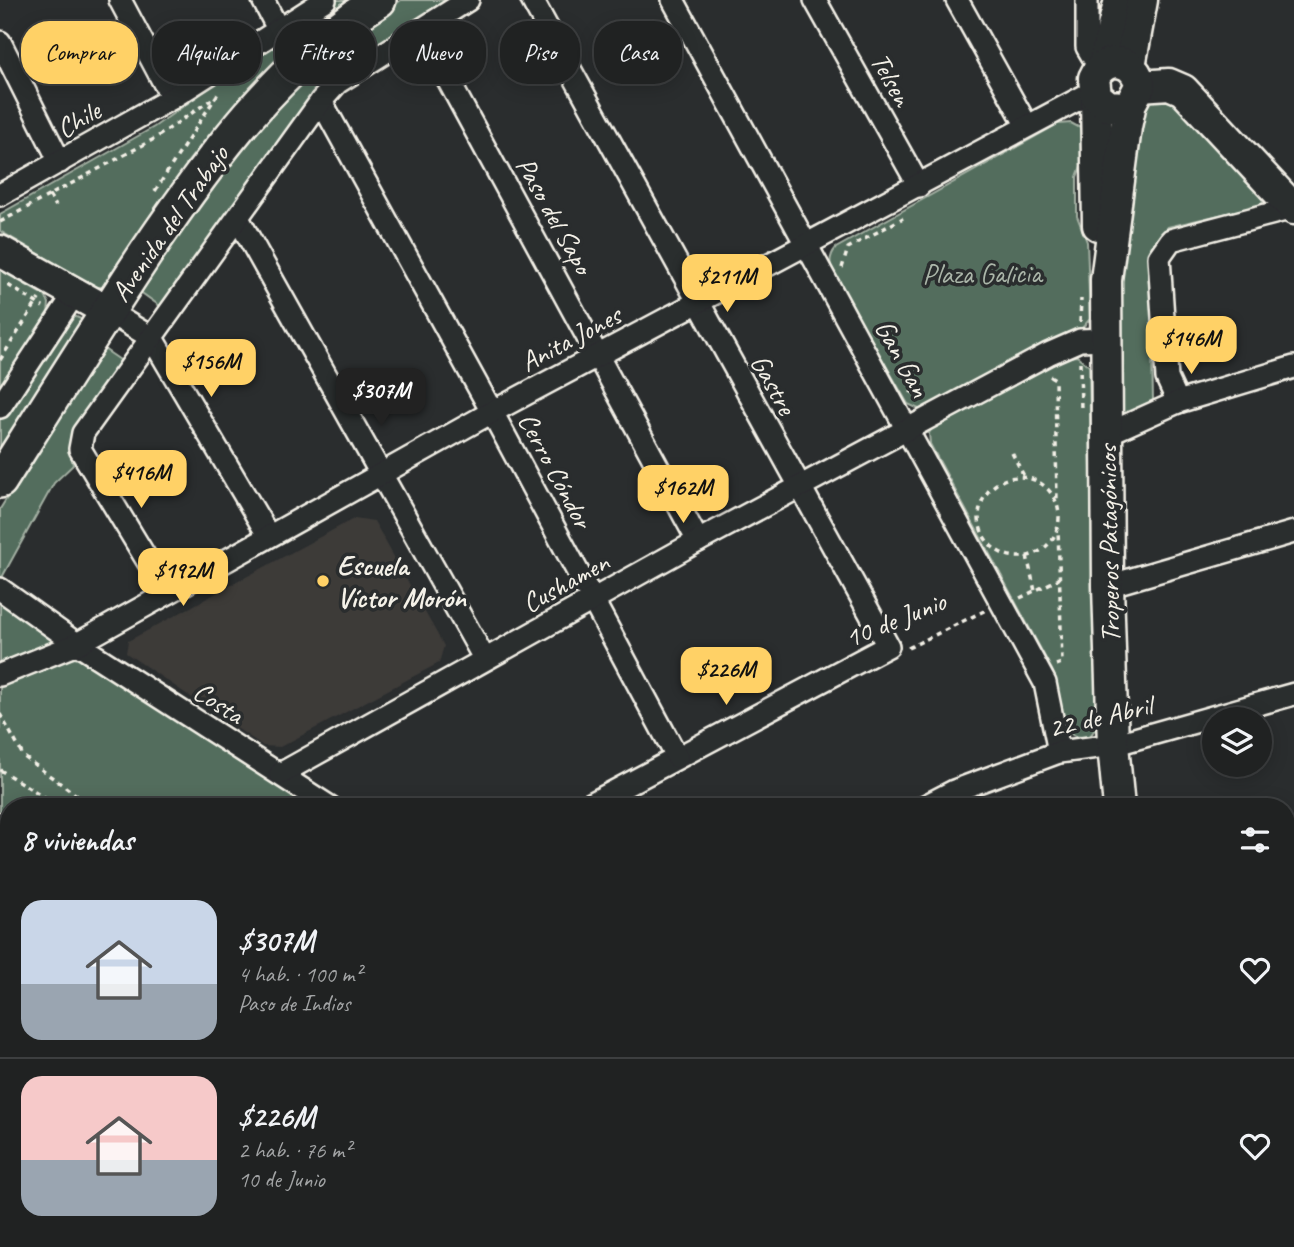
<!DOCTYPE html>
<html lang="es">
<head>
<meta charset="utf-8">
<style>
	:root { --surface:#202222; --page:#2d2f2f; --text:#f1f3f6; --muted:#a2a4a5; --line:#3d3f40; --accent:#ffd166 }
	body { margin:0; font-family:Caveat,sans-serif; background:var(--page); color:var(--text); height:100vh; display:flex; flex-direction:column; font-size:26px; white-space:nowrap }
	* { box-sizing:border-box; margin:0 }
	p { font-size:23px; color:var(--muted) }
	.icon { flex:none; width:38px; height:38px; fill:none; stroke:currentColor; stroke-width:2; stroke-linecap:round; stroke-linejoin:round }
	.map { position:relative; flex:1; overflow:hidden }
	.panel { position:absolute; left:0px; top:798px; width:1295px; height:450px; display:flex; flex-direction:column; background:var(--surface); border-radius:28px 28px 0 0; box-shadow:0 4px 18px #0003,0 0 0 2px var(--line) }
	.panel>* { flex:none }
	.hud { position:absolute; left:21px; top:21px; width:700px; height:63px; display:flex; gap:14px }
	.controls { position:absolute; left:1202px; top:707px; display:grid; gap:14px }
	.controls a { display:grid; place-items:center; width:70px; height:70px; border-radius:50%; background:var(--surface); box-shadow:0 4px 18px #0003,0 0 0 2px var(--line); font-size:35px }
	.price { position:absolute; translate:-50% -60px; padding:0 16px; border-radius:14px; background:var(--accent); color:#111; font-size:23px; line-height:46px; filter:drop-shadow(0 2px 4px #0008) }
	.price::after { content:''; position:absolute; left:50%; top:42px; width:21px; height:16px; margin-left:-10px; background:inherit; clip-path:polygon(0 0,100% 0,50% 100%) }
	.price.active { background:#222; color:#fff }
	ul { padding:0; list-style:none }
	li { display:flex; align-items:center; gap:21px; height:175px; padding:0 21px }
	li+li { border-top:2px solid var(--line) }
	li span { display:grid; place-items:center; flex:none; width:196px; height:140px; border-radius:21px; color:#555 }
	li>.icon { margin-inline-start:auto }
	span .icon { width:84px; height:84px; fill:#fffc; stroke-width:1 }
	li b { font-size:30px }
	h2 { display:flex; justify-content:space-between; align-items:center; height:84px; padding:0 21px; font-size:30px }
	.chip { padding:0 24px; border-radius:28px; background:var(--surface); box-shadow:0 4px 18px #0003,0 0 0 2px var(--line); font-size:24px; line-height:63px }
	.chip.active { background:var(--accent); color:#111 }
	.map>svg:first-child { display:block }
	.built { fill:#3c3a38 }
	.green { fill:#526d5d; stroke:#a3afa2; stroke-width:2 }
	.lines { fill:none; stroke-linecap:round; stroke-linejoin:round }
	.street-casing { stroke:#f4f1e8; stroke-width:26 }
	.secondary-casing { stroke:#f4f1e8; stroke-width:35 }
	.primary-casing { stroke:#f4f1e8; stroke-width:38 }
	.path { stroke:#f4f1e8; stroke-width:3.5; stroke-dasharray:5 5; stroke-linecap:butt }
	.street { stroke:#2a2d2e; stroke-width:21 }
	.secondary { stroke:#2a2d2e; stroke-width:30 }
	.primary { stroke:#2a2d2e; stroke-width:33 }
	.poi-dot { fill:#ffd166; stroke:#2a2d2e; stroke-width:2.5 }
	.labels { text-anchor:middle; stroke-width:7; stroke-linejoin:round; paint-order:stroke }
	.street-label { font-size:28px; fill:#f4f1e8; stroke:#2a2d2e }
	.park-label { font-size:28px; fill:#abb6a9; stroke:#2a2d2e }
	.poi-label { font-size:28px; font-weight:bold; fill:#f4f1e8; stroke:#2a2d2e; text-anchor:start }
</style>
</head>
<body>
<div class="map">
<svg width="1294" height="1247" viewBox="0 0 1294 1247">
	<rect width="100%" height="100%" fill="#2a2d2e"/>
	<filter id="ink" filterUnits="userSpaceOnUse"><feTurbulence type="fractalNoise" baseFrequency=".0143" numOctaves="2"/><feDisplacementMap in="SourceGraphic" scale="14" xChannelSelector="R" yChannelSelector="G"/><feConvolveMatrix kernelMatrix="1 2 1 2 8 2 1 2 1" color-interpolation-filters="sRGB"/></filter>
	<g filter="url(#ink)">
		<!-- built -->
		<polygon class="built" points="355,518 374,521 444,646 439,663 280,747 263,746 126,653 128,641"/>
		<!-- green -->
		<g class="green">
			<path d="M334,0h17c-63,46 -117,102 -165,164l3,3 -26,30 -29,42 -5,18 -25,30h-8l-96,-56v-17l154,-87z"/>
			<polygon points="401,0 450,0 328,77 160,306 139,291 217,172 280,97"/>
			<polygon points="1150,96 1170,100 1264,194 1262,205 1168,227 1150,247 1153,401 1145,411 1120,417 1119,229 1133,193 1135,166 1132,138"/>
			<path d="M1071,123l11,6 5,9 -1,14 -9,25v39l10,26 3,77 -14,16 -153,76 -15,-7 -75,-131c-4,-9 -4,-17 3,-25l222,-124z"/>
			<polygon points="0,270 45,296 49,303 48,315 0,391"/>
			<polygon points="72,315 83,320 0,456 0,419 65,319"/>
			<polygon points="101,347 123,362 73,438 70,450 73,465 54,483 0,581 0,509"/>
			<path d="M1077,356l12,10 7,362 -6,8c-39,9 -25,-42 -38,-66 -40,-75 -81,-151 -122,-226l-1,-11 6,-8 133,-68z"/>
			<polygon points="0,602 59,641 0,665"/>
			<polygon points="72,658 81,659 317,807 9,807 9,821 0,815 0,685"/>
		</g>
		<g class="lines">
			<defs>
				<g id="street">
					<polyline points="120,0 172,98"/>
					<polyline points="263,0 278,29"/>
					<polyline points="532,0 888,646 585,807"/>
					<polyline points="673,0 1045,683 1059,752"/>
					<polyline points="815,0 919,186"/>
					<polyline points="957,0 1027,126"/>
					<polyline points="1087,0 1087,47 1100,69"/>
					<polyline points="421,30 698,541"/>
					<polyline points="0,42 60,162"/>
					<polyline points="321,101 492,412 677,757"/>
					<polyline points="0,195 172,98 325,0"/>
					<polyline points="239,220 484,658"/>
					<polyline points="107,311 152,338 268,535"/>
					<polyline points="1178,402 1167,378 1159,257 1171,240 1293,208"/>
					<polyline points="0,407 75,293"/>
					<polyline points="1107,434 1178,402 1294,367"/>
					<polyline points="1108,586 1294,532"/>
					<polyline points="0,589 77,644 330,807"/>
					<polyline points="167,593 80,449 83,433 321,101 337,83 468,0"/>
					<polyline points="0,675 77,644 492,412 1094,91"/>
					<polyline points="280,774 698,541 1048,354 1080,340 1106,339"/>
					<polyline points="923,807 954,791 1059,752 1113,745 1294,694"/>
					<polyline points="0,824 9,830"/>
					<polyline points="1286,854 1294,852"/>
					<polyline points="0,946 9,933"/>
					<polyline points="1286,1007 1294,1004"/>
					<polyline points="0,1213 9,1201"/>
					<polyline points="38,1239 49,1247"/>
					<polyline points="478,1239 482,1247"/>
					<polyline points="827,1239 837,1247"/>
					<polyline points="165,1247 170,1239"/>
					<polyline points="348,1247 371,1239"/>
					<polyline points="783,1247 784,1239"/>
					<polyline points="872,1247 883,1239"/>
				</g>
				<g id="secondary">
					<polyline points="1103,66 1120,0"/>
					<polyline points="1130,66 1142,0"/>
					<polyline points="1140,86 1169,84 1183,90 1294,209"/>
					<polyline points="1096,96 1098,225"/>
					<polyline points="0,251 107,311"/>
					<path d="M1119,807l-6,-62 -5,-159 -2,-306 20,-153 5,-24 9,-17c-3,-27 -35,-33 -46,-8l2,18 12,10 16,1 7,-4"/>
					<polyline points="1129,1239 1130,1247"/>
				</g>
				<path id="primary" d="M0,481c48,-76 96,-153 146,-228 65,-96 134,-190 233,-253"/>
			</defs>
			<!-- street casing -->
			<use href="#street" class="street-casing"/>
			<!-- secondary casing -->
			<use href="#secondary" class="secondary-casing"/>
			<!-- primary casing -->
			<use href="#primary" class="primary-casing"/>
			<!-- path -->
			<g class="path">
				<polyline points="155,191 219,92"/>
				<polyline points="49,195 56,206"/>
				<polyline points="0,222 154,139 215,97"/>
				<polyline points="842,268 848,248 903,218"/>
				<polyline points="8,285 43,307"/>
				<polyline points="1080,322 1081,299"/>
				<polyline points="0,360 39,299"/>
				<polyline points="1080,362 1081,410"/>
				<polyline points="1050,376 1055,379 1057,503"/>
				<polyline points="910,391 924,398"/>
				<polyline points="1012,453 1024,476"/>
				<circle cx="1019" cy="517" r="40"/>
				<polyline points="1027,556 1035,591"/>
				<polyline points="1020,598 1059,579"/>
				<polyline points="908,648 986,610"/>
				<polyline points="1056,665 1062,663 1058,528"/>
				<polyline points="0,714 24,757 93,807"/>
				<polyline points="0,770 61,807"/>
			</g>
			<!-- street -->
			<use href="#street" class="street"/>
			<!-- secondary -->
			<use href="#secondary" class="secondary"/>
			<!-- primary -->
			<use href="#primary" class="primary"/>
		</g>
	</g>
	<!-- markers -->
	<circle class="poi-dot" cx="323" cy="581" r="7"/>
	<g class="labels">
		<!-- street labels -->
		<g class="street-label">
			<text transform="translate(892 79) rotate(61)" y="10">Telsen</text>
			<text transform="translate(78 119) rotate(-30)" y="10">Chile</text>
			<text transform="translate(555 215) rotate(61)" y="10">Paso del Sapo</text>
			<text transform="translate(169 223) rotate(-55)" y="10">Avenida del Trabajo</text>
			<text transform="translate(570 338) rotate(-28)" y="10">Anita Jones</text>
			<text transform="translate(903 358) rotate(61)" y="10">Gan Gan</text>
			<text transform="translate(774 384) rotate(61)" y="10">Gastre</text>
			<text transform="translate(556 470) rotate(62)" y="10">Cerro Cóndor</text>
			<text transform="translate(1108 544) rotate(-91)" y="10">Troperos Patagónicos</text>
			<text transform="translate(565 582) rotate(-29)" y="10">Cushamen</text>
			<text transform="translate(895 619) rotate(-22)" y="10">10 de Junio</text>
			<text transform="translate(219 702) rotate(33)" y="10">Costa</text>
			<text transform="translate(1100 716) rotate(-13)" y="10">22 de Abril</text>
		</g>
		<!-- park labels -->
		<g class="park-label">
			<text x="982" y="283">Plaza Galicia</text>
		</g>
		<!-- poi labels -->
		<g class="poi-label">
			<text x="337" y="575">Escuela<tspan x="337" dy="32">Víctor Morón</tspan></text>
		</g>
	</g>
</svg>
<div class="controls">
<a><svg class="icon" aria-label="layers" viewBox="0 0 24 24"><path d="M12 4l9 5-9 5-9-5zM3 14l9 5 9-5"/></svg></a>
</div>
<b class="price" style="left:727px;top:314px">$211M</b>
<b class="price" style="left:1191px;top:376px">$146M</b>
<b class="price" style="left:211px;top:399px">$156M</b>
<b class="price active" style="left:381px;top:428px">$307M</b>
<b class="price" style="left:141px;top:510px">$416M</b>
<b class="price" style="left:683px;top:525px">$162M</b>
<b class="price" style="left:183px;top:608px">$192M</b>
<b class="price" style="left:726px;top:707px">$226M</b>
<div class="hud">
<a class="chip active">Comprar</a>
<a class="chip">Alquilar</a>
<a class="chip">Filtros</a>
<a class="chip">Nuevo</a>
<a class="chip">Piso</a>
<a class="chip">Casa</a>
</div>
<section class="panel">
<h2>8 viviendas<svg class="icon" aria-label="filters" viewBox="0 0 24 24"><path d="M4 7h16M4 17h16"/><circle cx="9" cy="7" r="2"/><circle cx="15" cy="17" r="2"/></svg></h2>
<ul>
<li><span style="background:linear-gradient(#c9d6e8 60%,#9aa5b1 0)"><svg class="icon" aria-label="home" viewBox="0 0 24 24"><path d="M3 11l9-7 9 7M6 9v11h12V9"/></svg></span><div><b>$307M</b><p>4 hab. · 100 m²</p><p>Paso de Indios</p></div><svg class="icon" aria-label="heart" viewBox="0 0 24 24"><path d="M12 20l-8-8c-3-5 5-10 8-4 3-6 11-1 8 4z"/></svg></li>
<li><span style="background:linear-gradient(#f6c9c9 60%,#9aa5b1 0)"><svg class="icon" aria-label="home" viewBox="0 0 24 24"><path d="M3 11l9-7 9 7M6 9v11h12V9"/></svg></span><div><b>$226M</b><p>2 hab. · 76 m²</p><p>10 de Junio</p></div><svg class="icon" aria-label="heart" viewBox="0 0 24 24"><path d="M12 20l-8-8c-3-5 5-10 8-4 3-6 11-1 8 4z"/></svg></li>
</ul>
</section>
</div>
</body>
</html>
